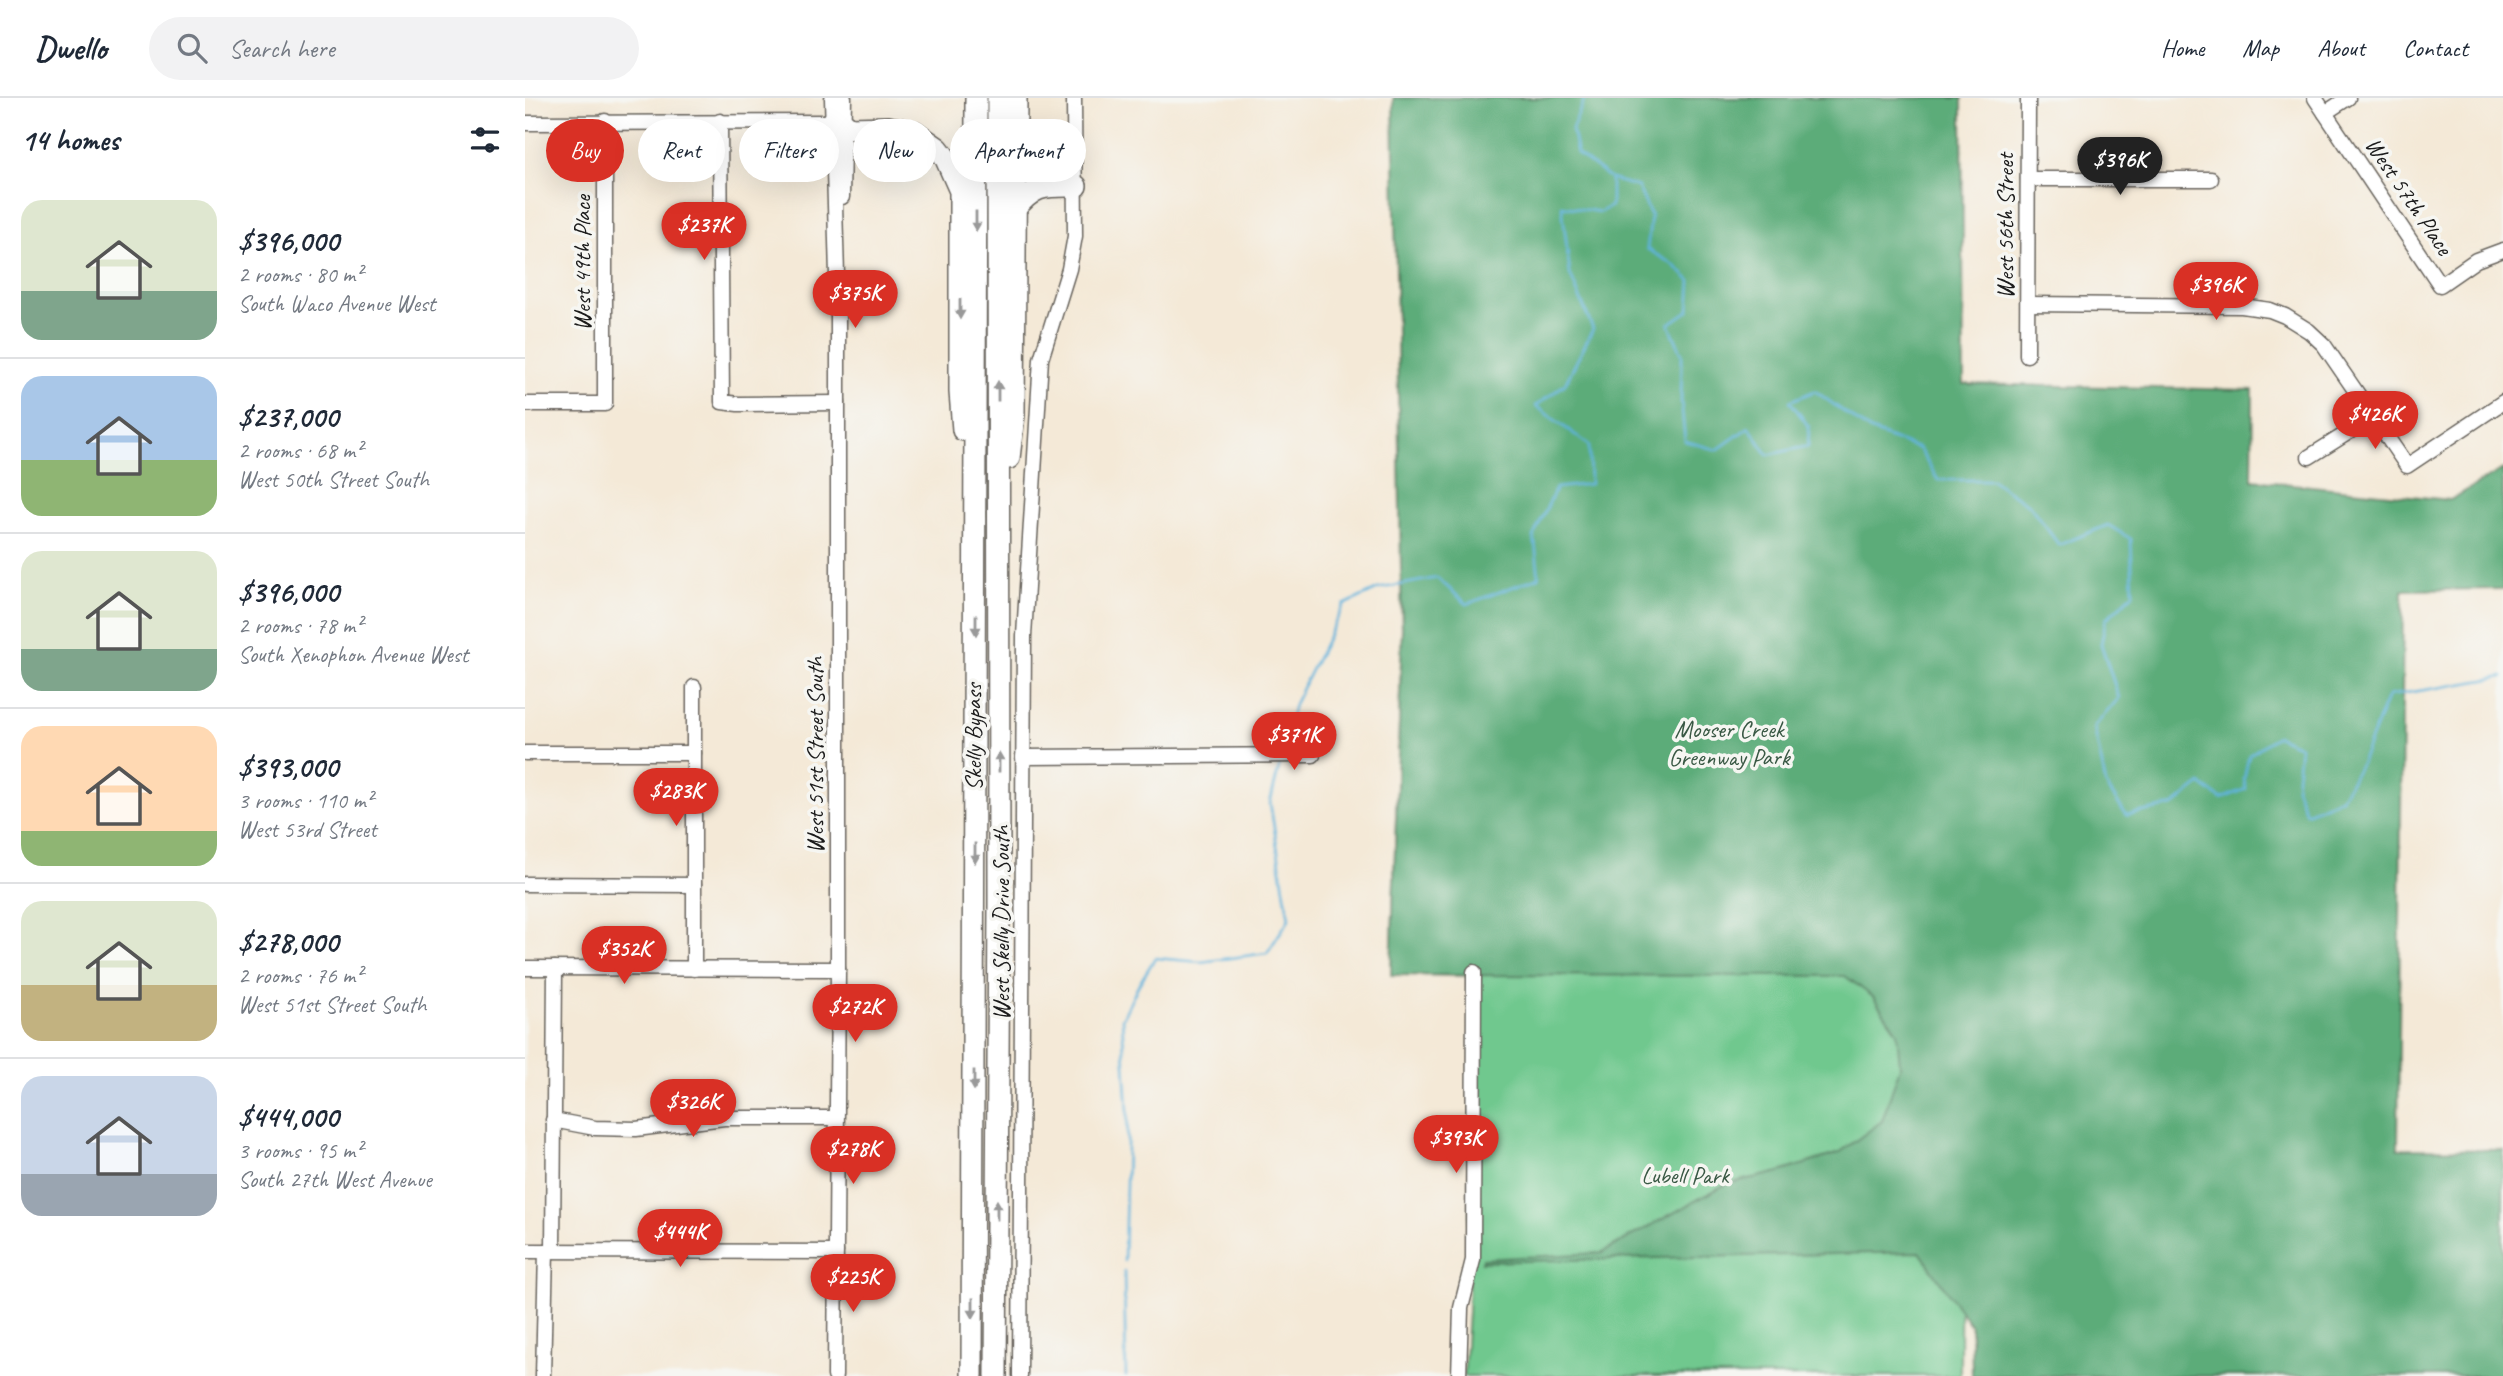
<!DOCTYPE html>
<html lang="en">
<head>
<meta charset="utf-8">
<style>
	:root { --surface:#fff; --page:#f2f2f3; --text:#1f2937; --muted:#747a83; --line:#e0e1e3; --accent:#d93025 }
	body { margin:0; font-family:Caveat,sans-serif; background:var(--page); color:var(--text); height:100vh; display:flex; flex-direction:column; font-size:26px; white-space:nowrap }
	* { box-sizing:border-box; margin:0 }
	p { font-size:23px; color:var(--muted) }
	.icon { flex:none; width:38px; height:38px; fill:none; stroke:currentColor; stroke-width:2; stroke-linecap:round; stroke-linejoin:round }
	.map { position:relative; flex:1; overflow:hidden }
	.details { display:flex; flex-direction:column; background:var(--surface); width:525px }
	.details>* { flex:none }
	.guide { position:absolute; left:21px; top:21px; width:665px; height:63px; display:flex; gap:14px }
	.price { position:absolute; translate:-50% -60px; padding:0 16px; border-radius:24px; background:var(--accent); color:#fff; font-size:23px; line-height:46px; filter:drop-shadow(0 2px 4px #0008) }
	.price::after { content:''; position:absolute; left:50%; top:42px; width:21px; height:16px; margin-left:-10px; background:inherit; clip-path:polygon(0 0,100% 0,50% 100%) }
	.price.current { background:#222; color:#fff }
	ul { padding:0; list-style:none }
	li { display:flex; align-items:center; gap:21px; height:175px; padding:0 21px }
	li+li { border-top:2px solid var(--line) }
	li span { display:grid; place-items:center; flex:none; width:196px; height:140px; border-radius:21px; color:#555 }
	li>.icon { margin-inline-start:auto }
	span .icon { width:84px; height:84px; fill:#fffc; stroke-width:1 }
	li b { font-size:30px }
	h2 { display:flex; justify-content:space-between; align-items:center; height:84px; padding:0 21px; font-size:30px }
	.tag { padding:0 24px; border-radius:32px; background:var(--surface); box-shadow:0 7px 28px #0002; font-size:24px; line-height:63px }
	.tag.current { background:var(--accent); color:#fff }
	header { display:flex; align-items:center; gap:42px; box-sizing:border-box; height:98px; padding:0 35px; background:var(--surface); border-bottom:2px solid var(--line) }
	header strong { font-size:33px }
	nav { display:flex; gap:38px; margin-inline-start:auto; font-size:24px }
	.search { width:490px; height:63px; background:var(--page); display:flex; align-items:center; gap:18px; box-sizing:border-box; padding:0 24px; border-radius:38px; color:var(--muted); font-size:26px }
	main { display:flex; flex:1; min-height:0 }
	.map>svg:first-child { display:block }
	.green { fill:#70c88e; stroke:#467255; stroke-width:2 }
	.forest { fill:#5cac79; stroke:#3c644a; stroke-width:2 }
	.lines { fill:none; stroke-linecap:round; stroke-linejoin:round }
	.stream { stroke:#60b3dc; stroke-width:2.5 }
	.minor-casing { stroke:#68645d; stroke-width:17 }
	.highway-casing { stroke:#68645d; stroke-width:24 }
	.minor { stroke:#fff; stroke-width:14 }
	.highway { stroke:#fff; stroke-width:21 }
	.oneway { fill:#999 }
	.labels { text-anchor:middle; stroke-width:7; stroke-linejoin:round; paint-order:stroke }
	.street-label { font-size:24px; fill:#1c1c1c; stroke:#f6f6f2 }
	.park-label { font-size:24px; fill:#395844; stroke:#f6f6f2 }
</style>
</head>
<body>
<header>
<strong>Dwello</strong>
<div class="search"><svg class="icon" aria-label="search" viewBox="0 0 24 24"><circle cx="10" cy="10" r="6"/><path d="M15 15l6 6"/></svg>Search here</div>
<nav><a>Home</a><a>Map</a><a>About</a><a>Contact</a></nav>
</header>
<main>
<section class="details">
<h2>14 homes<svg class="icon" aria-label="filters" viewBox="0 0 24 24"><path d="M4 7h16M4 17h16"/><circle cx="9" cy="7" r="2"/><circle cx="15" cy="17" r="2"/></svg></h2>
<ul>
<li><span style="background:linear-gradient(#dfe7d0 65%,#7fa58c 0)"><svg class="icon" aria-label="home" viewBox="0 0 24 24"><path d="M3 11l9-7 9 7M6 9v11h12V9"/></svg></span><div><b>$396,000</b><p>2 rooms · 80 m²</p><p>South Waco Avenue West</p></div></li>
<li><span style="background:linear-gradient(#a9c7e8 60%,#8fb573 0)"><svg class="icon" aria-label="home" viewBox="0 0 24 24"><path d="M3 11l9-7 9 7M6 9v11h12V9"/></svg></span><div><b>$237,000</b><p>2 rooms · 68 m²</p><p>West 50th Street South</p></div></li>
<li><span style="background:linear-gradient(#dfe7d0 70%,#7fa58c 0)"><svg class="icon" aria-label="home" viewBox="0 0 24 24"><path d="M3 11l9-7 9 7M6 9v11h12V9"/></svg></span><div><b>$396,000</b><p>2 rooms · 78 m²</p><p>South Xenophon Avenue West</p></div></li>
<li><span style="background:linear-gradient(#ffd9b3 75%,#8fb573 0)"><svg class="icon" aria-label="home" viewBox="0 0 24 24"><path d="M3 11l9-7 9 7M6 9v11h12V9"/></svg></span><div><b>$393,000</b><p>3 rooms · 110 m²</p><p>West 53rd Street</p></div></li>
<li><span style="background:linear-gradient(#dfe7d0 60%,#c2b280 0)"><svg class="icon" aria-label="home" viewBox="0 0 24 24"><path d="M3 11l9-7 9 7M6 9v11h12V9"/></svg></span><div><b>$278,000</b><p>2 rooms · 76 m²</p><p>West 51st Street South</p></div></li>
<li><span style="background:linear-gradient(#c9d6e8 70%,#9aa5b1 0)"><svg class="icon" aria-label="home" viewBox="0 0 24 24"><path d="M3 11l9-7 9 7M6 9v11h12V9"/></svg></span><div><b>$444,000</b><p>3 rooms · 95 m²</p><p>South 27th West Avenue</p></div></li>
</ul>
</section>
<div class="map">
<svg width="1978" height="1278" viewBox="0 0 1978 1278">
	<rect width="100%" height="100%" fill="#f6f6f2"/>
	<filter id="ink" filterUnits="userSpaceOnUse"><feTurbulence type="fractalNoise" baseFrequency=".0143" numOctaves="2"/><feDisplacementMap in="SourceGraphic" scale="14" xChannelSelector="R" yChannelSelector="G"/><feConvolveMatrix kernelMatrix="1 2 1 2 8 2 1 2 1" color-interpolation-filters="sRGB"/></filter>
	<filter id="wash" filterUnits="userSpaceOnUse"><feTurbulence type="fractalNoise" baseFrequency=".00686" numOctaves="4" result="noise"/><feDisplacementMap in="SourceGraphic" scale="28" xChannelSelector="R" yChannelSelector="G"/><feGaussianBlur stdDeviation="1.57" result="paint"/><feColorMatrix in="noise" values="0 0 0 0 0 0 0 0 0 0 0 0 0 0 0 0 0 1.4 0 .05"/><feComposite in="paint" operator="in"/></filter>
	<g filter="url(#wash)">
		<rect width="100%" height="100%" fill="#f4e9d7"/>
		<!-- green -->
		<polygon class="green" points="876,475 1437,877 1435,1278 939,1278 943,1214 949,878 866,877 877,531"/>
		<!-- forest -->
		<polygon class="forest" points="868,0 1437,0 1439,286 1728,292 1727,382 1925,402 1978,371 1978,491 1878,492 1873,1051 1978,1052 1978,1278 1447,1278 1446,1228 1395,1154 957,1164 958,1161 1076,1155 1201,1086 1255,1074 1314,1055 1357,1023 1375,969 1372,934 1348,899 1320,878 866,877 877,531"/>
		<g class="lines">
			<!-- stream -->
			<g class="stream">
				<polyline points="1060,0 1047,31 1052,56 1086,81 1113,89 1126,118 1122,151 1149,167 1166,183 1164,212 1144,226 1157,256 1156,303 1160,343 1192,352 1224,329 1243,357 1283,348 1284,329 1265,303 1290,293 1344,332 1394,351 1413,382 1467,382 1505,408 1534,447 1583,427 1606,441 1608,496 1581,521 1576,546 1594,600 1569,629 1581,687 1601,717 1648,708 1676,686 1696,701 1721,691 1719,681 1724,657 1752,638 1775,648 1771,690 1781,715 1816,700 1836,665 1863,598 1978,579"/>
				<polyline points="758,652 769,606 819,507 853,491 912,480 942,506 1014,479 1009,437 1031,390 1065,386 1064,347 1011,308 1040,286 1068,231 1045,176 1037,108 1075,114 1086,108 1086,81"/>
				<polyline points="599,1163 603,1012 597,921 614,886 630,860 676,864 742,855 764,821 745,705 756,662"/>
				<polyline points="599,1173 601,1278"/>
			</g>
		</g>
	</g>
	<g filter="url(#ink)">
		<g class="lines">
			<defs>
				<g id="minor">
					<polyline points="307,0 313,213 313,871 310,1278"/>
					<polyline points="1790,0 1915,187 1951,162 1978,152"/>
					<polyline points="1800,15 1823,0"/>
					<polyline points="195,23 197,304 213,306 313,305"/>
					<polyline points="0,25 307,24"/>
					<polyline points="1503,81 1686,81"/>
					<polyline points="317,99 319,0"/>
					<polyline points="1503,206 1717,208 1745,212 1760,218 1784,233 1799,247 1882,368 1978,304"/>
					<polyline points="1502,257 1503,0"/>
					<polyline points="0,306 80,306 80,23"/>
					<polyline points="1784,359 1848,319"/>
					<polyline points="0,655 169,655"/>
					<polyline points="498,659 788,657"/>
					<polyline points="0,786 169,787"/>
					<polyline points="0,870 313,871"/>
					<polyline points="169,871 169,589"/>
					<polyline points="28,1022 70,1030 111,1031 199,1020 311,1020"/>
					<polyline points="0,1153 311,1154"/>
					<polyline points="28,1153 30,870"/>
					<polyline points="18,1278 21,1153"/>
					<polyline points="495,1278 499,538 516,261 544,171 550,138 549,0"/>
					<polyline points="934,1278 936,1210 948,1162 949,874"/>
				</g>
				<g id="highway">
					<polyline points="307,24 319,25 325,30 363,29 390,34 413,50 420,59 435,93 435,294 438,332"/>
					<path d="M489,112c21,-26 30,-24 62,-24"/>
					<polyline points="484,360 489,317 491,0"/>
					<polyline points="447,1278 451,0"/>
					<polyline points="471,1278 474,806 473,0"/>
				</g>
			</defs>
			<!-- minor casing -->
			<use href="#minor" class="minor-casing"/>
			<!-- highway casing -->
			<use href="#highway" class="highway-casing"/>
			<!-- minor -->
			<use href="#minor" class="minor"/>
			<!-- highway -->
			<use href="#highway" class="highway"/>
		</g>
		<!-- one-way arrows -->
		<defs><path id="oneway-solid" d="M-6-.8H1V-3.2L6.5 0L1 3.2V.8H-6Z" transform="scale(1.75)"/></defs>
		<g class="oneway">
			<use href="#oneway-solid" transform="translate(451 123) rotate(90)"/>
			<use href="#oneway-solid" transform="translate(435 211) rotate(90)"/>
			<use href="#oneway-solid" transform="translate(473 293) rotate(-90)"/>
			<use href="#oneway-solid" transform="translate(451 527) rotate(90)"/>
			<use href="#oneway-solid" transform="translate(474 664) rotate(-90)"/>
			<use href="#oneway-solid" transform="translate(450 755) rotate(90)"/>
			<use href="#oneway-solid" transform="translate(449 982) rotate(90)"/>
			<use href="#oneway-solid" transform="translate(472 1112) rotate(-90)"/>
			<use href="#oneway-solid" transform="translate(448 1210) rotate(90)"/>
		</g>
	</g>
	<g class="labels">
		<!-- street labels -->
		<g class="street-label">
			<text transform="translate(1884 98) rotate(56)" y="8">West 57th Place</text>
			<text transform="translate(1480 128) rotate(-90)" y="8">West 56th Street</text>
			<text transform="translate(57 165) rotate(-90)" y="8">West 49th Place</text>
			<text transform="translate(448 639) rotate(-90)" y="8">Skelly Bypass</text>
			<text transform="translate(290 657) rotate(-90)" y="8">West 51st Street South</text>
			<text transform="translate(476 825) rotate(-90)" y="8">West Skelly Drive South</text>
		</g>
		<!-- park labels -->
		<g class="park-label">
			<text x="1204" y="639">Mooser Creek<tspan x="1204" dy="28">Greenway Park</tspan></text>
			<text x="1160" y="1085">Lubell Park</text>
		</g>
	</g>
</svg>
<b class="price current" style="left:1595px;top:99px">$396K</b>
<b class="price" style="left:179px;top:164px">$237K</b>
<b class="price" style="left:1691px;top:224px">$396K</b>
<b class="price" style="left:330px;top:232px">$375K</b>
<b class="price" style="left:1850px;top:353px">$426K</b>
<b class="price" style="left:769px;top:674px">$371K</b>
<b class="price" style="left:151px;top:730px">$283K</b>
<b class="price" style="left:99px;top:888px">$352K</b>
<b class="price" style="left:330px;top:946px">$272K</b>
<b class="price" style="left:168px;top:1041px">$326K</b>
<b class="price" style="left:931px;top:1077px">$393K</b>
<b class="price" style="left:328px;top:1088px">$278K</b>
<b class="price" style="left:155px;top:1171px">$444K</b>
<b class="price" style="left:328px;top:1216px">$225K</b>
<div class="guide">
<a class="tag current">Buy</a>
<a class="tag">Rent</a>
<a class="tag">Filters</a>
<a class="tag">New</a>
<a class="tag">Apartment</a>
</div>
</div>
</main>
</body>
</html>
